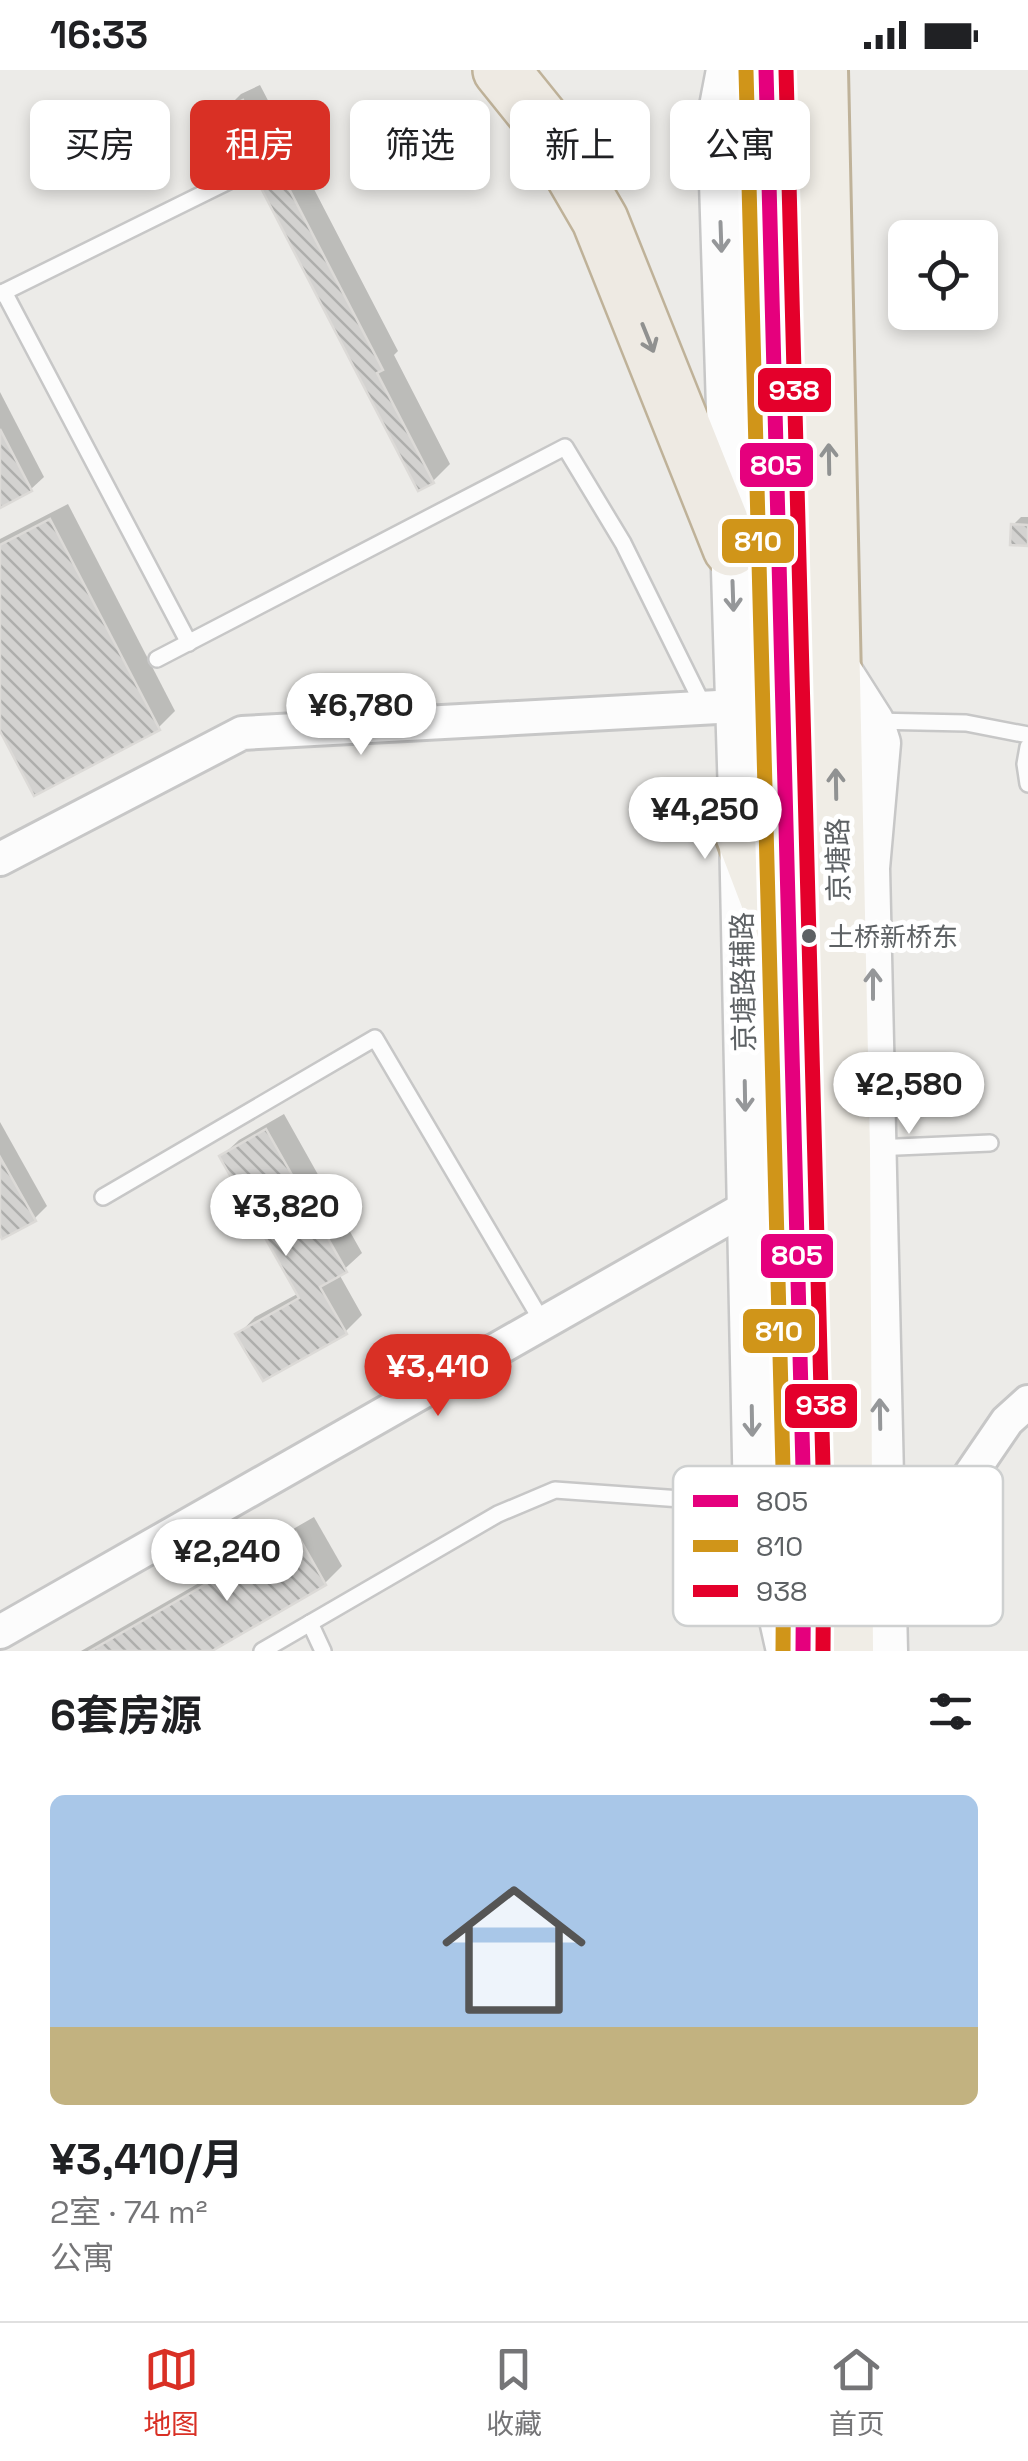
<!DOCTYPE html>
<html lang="zh">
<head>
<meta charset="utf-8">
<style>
	:root { --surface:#fff; --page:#f6f6f6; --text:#202124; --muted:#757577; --line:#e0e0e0; --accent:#d93025 }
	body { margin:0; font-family:"Space Grotesk","Noto Sans SC",sans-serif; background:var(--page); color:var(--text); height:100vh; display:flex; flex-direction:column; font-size:38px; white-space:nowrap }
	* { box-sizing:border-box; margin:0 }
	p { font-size:32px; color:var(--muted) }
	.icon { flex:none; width:55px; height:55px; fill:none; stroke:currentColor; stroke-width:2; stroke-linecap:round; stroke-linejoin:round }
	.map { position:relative; height:1581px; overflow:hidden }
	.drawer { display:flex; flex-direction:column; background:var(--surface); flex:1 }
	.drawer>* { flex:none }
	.hud { position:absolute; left:30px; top:30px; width:970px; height:90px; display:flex; gap:20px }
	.buttons { position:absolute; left:888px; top:150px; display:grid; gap:20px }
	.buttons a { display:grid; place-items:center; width:110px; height:110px; border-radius:15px; background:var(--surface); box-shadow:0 5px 15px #0003; font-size:50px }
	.price { position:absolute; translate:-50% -85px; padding:0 22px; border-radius:35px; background:#fff; color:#222; font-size:32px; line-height:65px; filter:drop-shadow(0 2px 5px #0008) }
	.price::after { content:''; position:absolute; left:50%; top:60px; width:30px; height:22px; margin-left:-15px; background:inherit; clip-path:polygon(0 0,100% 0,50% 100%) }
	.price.current { background:var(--accent); color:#fff }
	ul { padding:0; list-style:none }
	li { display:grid; align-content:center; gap:20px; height:530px; padding:0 50px }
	li span { display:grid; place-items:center; height:310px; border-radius:15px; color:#555 }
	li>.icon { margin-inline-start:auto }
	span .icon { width:180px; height:180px; fill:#fffc; stroke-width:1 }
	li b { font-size:42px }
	h2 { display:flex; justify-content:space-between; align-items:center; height:120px; padding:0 50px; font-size:42px }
	.tag { padding:0 35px; border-radius:15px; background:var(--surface); box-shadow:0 5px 15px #0003; font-size:35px; line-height:90px }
	.tag.current { background:var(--accent); color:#fff }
	.status { display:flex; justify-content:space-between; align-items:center; height:70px; padding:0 50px; background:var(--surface); direction:ltr }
	.status svg { height:28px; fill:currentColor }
	.dock { display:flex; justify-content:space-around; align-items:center; height:140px; border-top:2px solid var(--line); background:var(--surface); font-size:28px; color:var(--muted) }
	.dock a { display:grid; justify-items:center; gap:5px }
	.dock .current { color:var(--accent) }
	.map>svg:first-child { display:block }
	.shadow { fill:#0003 }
	.building { fill:url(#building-back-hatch); stroke:#dcdad7; stroke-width:2.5 }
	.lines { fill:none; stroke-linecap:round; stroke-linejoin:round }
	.service-casing { stroke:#c7c7c7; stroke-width:20 }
	.minor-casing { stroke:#c7c7c7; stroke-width:38 }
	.tertiary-casing { stroke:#c7c7c7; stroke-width:45 }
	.trunk-casing { stroke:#bfb299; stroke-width:58 }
	.motorway-casing { stroke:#bfb299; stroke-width:60 }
	.service { stroke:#fcfcfc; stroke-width:15 }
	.minor { stroke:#fcfcfc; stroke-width:32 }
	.tertiary { stroke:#fcfcfc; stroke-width:40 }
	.trunk { stroke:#f0ede6; stroke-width:52 }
	.motorway { stroke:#eeeae3; stroke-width:55 }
	.bus-1-casing { stroke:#fff; stroke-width:22 }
	.bus-2-casing { stroke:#fff; stroke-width:22 }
	.bus-3-casing { stroke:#fff; stroke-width:22 }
	.bus-1 { stroke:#e5007d; stroke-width:15 }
	.bus-2 { stroke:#d09519; stroke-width:15 }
	.bus-3 { stroke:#e4002b; stroke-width:15 }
	.oneway { stroke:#959799 }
	.oneway2 { stroke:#909190 }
	.oneway3 { stroke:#909292 }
	.bus-dot { fill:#5d6164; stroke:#fff; stroke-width:4 }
	.labels { text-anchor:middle; stroke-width:10; stroke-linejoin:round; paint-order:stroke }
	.bus-label { font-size:26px; fill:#5d6164; stroke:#fff; text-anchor:start }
	.street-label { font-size:28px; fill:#5d6164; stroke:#fff }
	.key { fill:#fff; stroke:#ced0d0; stroke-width:2.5 }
	.key-label { font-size:28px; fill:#5d6164 }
	.line-badge { stroke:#fff; stroke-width:4 }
	.badge-label { font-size:28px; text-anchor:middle; font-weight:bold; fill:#fff }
</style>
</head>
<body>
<div class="status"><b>16:33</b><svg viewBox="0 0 49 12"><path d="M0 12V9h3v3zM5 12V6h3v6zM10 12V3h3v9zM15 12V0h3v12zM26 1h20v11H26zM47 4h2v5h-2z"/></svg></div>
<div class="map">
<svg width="1028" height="1581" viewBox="0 0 1028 1581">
	<defs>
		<pattern id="building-back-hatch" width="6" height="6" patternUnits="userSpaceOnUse" patternTransform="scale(2.5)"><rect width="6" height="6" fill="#d3d2d0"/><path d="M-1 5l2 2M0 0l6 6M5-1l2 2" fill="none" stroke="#aeaeac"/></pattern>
	</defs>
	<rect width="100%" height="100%" fill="#ecebe8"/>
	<!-- shadow -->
	<g class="shadow">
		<polygon points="260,15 398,281 394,285 450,394 433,411 224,41 241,24"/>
		<polygon points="0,322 44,407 31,419 0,435"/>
		<polygon points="68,434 175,641 158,658 0,656 0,469"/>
		<polygon points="1021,447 1028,447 1028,473 1013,455"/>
		<polygon points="284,1044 362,1183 339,1204 362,1245 345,1262 239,1264 255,1247 299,1223 222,1086 239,1070"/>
		<polygon points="0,1052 47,1136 34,1149 0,1160"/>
		<polygon points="314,1447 342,1496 325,1513 207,1581 81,1581"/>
	</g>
	<!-- building -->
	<g class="building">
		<polygon points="243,30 383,300 377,303 434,413 418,421 221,41"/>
		<polygon points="0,359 32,421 0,438"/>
		<polygon points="50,449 160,660 34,726 0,661 0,475"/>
		<polygon points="1011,454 1028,455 1028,476 1010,475"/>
		<polygon points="266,1059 347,1202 320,1217 347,1264 263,1311 235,1264 299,1228 219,1086"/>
		<polygon points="0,1087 36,1151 2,1169 0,1165"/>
		<polygon points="296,1462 326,1515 212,1581 90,1581"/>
	</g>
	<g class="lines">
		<defs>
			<g id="service">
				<polyline points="4,222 241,105"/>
				<polyline points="0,224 4,222 189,573"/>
				<polyline points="157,589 565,377 623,473 704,637"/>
				<polyline points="873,651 966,653 1028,665"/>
				<polyline points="1028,677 1025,694 1028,714"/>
				<polyline points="874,1078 990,1073"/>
				<polyline points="103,1127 375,968 543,1253"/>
				<polyline points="310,1553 323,1581"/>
				<polyline points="262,1581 498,1444 555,1420 751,1434"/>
			</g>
			<g id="minor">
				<polyline points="0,789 242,663 736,636"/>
				<polyline points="861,1452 951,1433 1007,1351 1028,1332"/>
				<polyline points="0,1562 749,1136 806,1098"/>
			</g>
			<g id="tertiary">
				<polyline points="727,0 718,47 740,759 754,1434 787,1581"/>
				<polyline points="833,588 873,651 880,673 869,798 887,1581"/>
			</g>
			<g id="trunk">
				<polyline points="766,0 804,1436 803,1581"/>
				<polyline points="821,0 844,1079 847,1581"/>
				<polyline points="740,759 777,856"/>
			</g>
			<polyline id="motorway" points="501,0 543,52 600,150 731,478"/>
		</defs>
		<!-- service casing -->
		<use href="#service" class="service-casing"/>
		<!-- minor casing -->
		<use href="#minor" class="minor-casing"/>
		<!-- tertiary casing -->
		<use href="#tertiary" class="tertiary-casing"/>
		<!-- trunk casing -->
		<use href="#trunk" class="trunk-casing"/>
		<!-- motorway casing -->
		<use href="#motorway" class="motorway-casing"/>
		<!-- service -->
		<use href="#service" class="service"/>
		<!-- minor -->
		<use href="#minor" class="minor"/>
		<!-- tertiary -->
		<use href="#tertiary" class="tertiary"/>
		<!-- trunk -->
		<use href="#trunk" class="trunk"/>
		<!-- motorway -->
		<use href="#motorway" class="motorway"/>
		<defs>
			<polyline id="bus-1" points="766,0 804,1436 803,1581"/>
			<polyline id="bus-2" points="746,1 784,1436 783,1581"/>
			<polyline id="bus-3" points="786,0 824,1435 823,1581"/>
		</defs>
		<!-- bus-1 casing -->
		<use href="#bus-1" class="bus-1-casing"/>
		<!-- bus-2 casing -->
		<use href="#bus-2" class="bus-2-casing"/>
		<!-- bus-3 casing -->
		<use href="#bus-3" class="bus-3-casing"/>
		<!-- bus-1 -->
		<use href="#bus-1" class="bus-1"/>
		<!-- bus-2 -->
		<use href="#bus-2" class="bus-2"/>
		<!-- bus-3 -->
		<use href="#bus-3" class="bus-3"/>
	</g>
	<!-- one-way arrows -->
	<defs><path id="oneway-shaft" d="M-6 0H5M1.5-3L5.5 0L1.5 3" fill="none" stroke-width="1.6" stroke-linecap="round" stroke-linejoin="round" transform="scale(2.5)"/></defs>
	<g class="oneway">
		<use href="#oneway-shaft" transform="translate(721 167) rotate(88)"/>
		<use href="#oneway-shaft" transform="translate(733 526) rotate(88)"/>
		<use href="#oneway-shaft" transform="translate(873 914) rotate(-90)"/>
		<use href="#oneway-shaft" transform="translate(745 1026) rotate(89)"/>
		<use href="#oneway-shaft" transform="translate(880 1344) rotate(-91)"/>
		<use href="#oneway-shaft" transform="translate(752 1351) rotate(89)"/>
	</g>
	<use class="oneway2" href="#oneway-shaft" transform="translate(648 268) rotate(68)"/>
	<g class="oneway3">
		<use href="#oneway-shaft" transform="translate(829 389) rotate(-91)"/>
		<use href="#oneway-shaft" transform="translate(836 714) rotate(-91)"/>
	</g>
	<!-- markers -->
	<circle class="bus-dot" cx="809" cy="866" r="9"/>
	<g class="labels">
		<!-- bus labels -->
		<g class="bus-label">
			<text x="828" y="876">土桥新桥东</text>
		</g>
		<!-- street labels -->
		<g class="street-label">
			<text transform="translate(838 790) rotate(-91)" y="10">京塘路</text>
			<text transform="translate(743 912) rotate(-91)" y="10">京塘路辅路</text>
		</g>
	</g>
	<!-- legend -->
	<rect x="673" y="1396" width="330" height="160" rx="15" class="key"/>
	<rect x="693" y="1425" width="45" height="12" fill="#e5007d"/>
	<rect x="693" y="1470" width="45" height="12" fill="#d09519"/>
	<rect x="693" y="1515" width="45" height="12" fill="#e4002b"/>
	<g class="key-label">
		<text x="756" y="1441">805</text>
		<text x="756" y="1486">810</text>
		<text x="756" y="1531">938</text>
	</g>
	<g class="line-badge">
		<rect x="756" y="296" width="77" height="48" rx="10" fill="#e4002b"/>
		<rect x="738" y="371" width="77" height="48" rx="10" fill="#e5007d"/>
		<rect x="720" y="447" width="76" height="48" rx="10" fill="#d09519"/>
		<rect x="759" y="1162" width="76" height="48" rx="10" fill="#e5007d"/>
		<rect x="741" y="1237" width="76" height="48" rx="10" fill="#d09519"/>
		<rect x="783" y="1312" width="76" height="48" rx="10" fill="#e4002b"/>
	</g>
	<g class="badge-label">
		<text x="794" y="330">938</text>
		<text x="776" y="405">805</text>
		<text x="758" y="481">810</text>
		<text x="797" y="1195">805</text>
		<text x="779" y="1271">810</text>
		<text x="821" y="1345">938</text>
	</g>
</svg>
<div class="buttons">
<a><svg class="icon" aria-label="locate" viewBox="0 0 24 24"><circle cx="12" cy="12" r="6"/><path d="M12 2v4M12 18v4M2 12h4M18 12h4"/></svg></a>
</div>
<b class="price" style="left:361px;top:688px">¥6,780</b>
<b class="price" style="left:705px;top:792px">¥4,250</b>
<b class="price" style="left:909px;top:1067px">¥2,580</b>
<b class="price" style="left:286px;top:1189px">¥3,820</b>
<b class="price current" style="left:438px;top:1349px">¥3,410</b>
<b class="price" style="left:227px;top:1534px">¥2,240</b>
<div class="hud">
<a class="tag">买房</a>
<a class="tag current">租房</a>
<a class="tag">筛选</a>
<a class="tag">新上</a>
<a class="tag">公寓</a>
</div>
</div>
<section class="drawer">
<h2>6套房源<svg class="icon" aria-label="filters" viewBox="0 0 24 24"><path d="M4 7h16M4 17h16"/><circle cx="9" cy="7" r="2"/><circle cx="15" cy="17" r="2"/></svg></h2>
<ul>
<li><span style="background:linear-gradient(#a9c7e8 75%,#c2b280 0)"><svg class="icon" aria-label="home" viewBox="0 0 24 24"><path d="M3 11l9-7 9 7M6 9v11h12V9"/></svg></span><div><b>¥3,410/月</b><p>2室 · 74 m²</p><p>公寓</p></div></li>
</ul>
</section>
<nav class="dock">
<a class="current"><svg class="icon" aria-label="map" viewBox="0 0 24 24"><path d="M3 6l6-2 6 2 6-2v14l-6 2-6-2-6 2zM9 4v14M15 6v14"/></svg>地图</a>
<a><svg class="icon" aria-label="saved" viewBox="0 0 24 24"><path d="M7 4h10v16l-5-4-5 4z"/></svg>收藏</a>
<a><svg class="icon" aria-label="home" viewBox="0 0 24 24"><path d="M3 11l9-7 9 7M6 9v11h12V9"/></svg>首页</a>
</nav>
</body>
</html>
